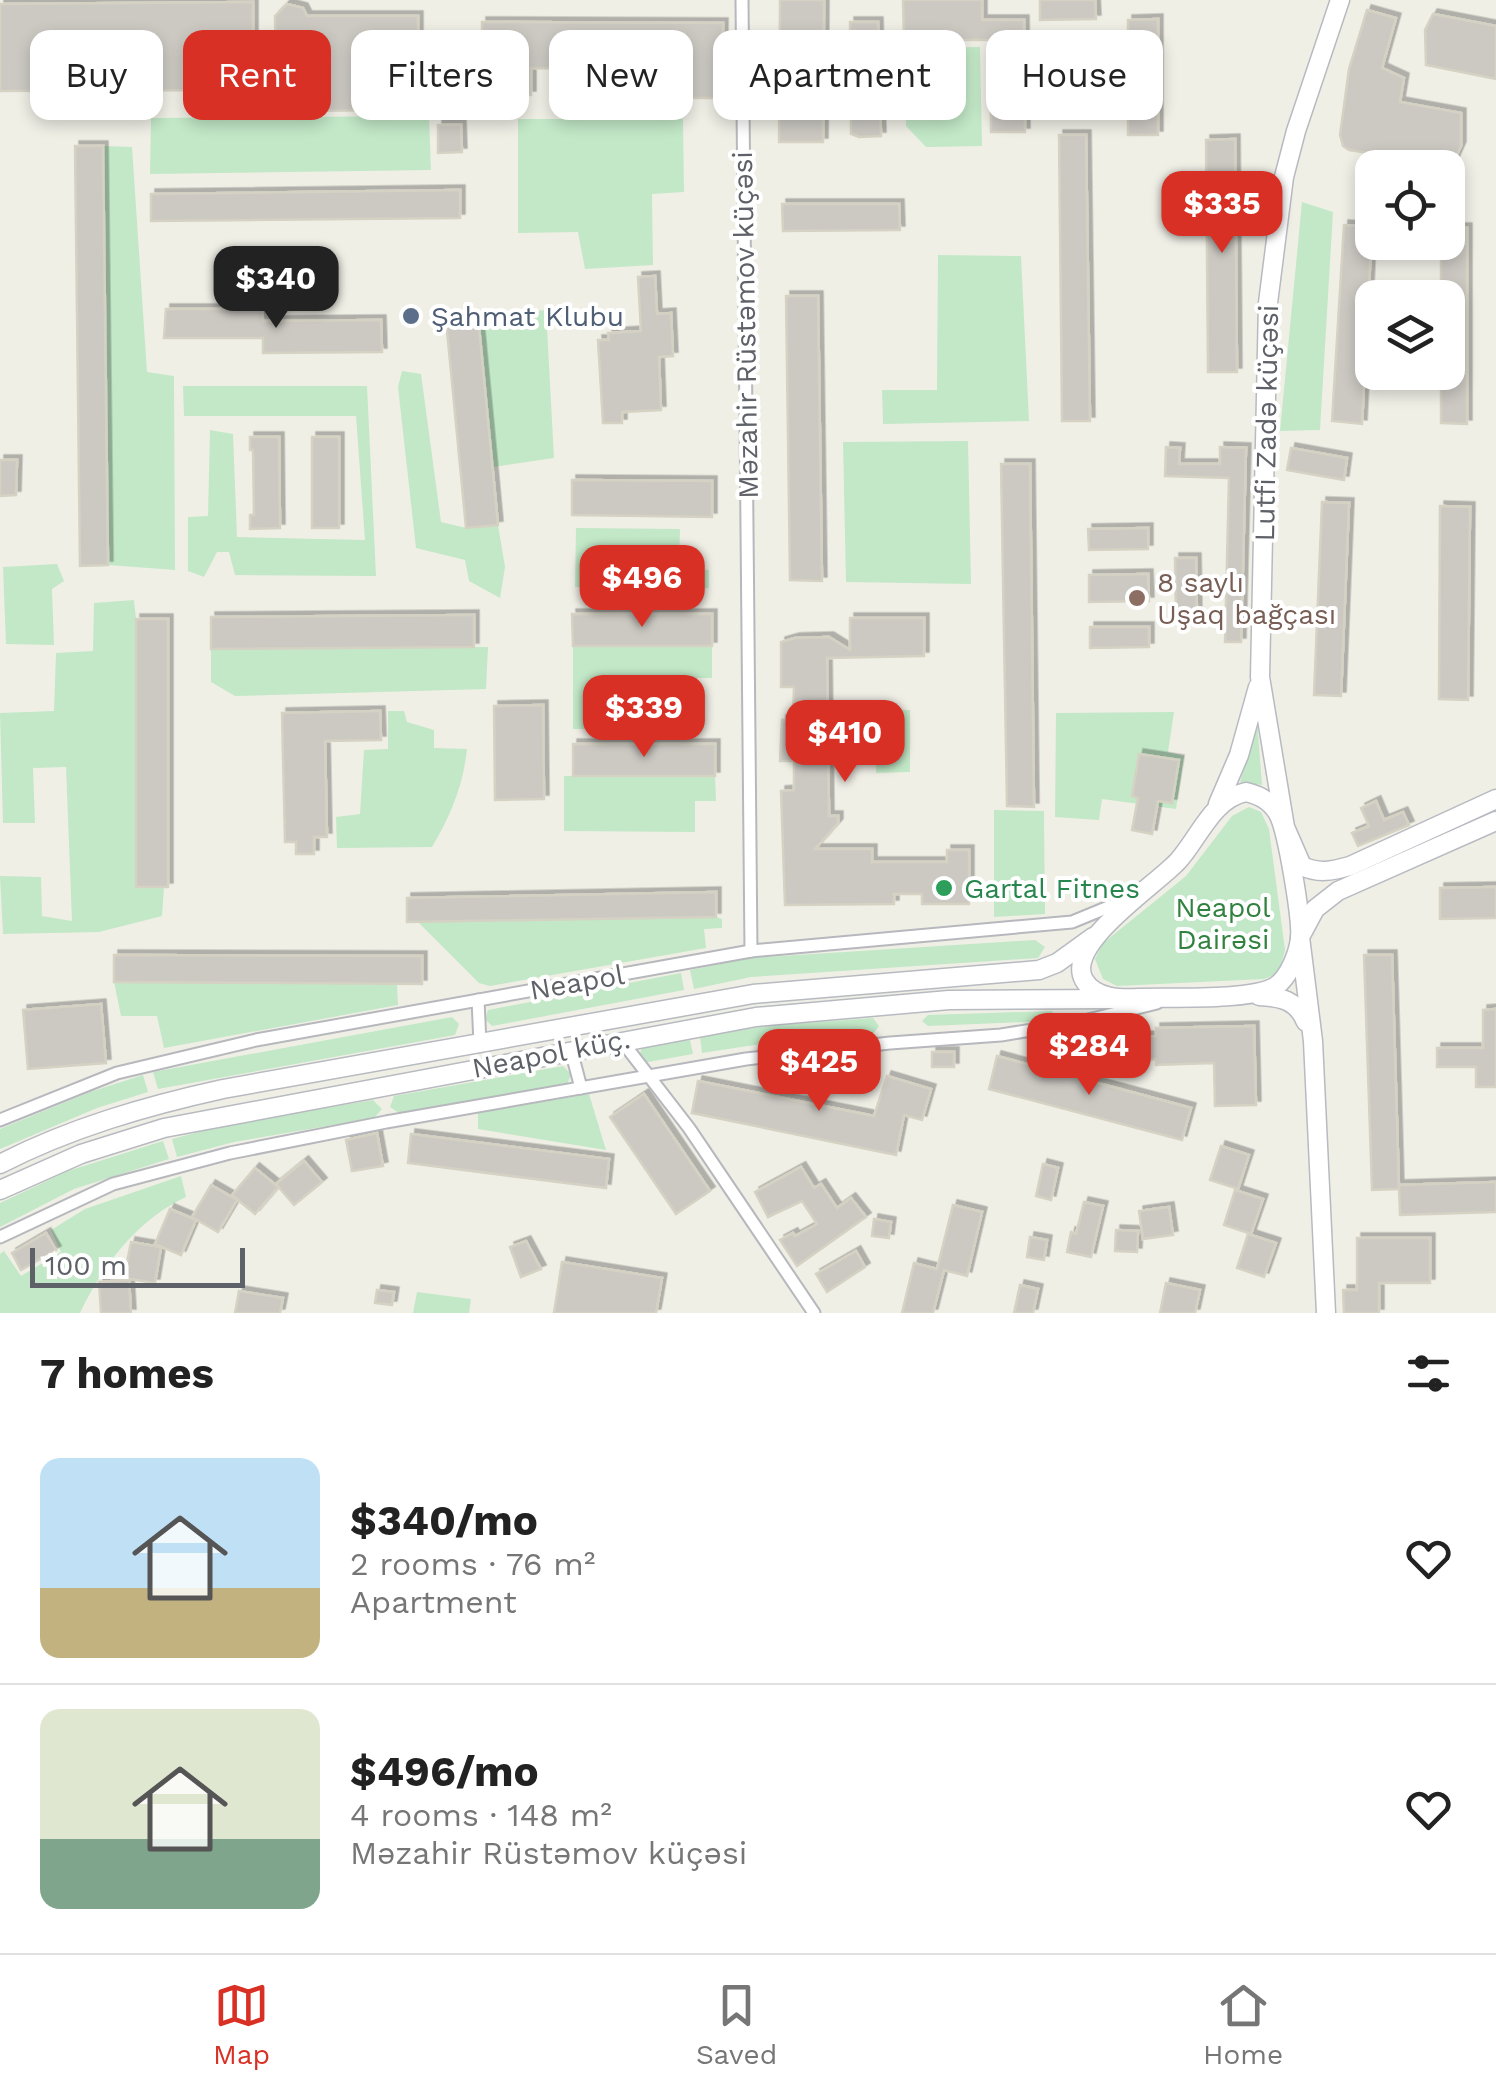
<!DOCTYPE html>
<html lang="en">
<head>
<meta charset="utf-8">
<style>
	:root { --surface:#fff; --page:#f6f6f6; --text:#222; --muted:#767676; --line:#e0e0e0; --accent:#d93025 }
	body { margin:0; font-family:"Work Sans",sans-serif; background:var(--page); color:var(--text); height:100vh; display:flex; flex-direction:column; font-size:38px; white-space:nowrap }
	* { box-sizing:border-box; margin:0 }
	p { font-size:32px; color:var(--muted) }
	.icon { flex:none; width:55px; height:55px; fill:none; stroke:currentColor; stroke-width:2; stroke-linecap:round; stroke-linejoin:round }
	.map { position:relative; height:1313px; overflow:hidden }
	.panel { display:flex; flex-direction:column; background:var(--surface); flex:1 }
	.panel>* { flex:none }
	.guide { position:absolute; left:30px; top:30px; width:1438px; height:90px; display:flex; gap:20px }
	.controls { position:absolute; left:1355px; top:150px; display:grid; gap:20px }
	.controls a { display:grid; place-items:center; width:110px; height:110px; border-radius:20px; background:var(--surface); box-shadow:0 5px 15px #0003; font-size:50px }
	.scale { position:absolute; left:30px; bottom:25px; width:215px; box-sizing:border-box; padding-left:10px; border:5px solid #5e6167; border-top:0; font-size:28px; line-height:35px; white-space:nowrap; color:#5e6167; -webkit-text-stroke:8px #fff; paint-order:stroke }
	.price { position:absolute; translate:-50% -85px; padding:0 22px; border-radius:20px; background:var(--accent); color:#fff; font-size:32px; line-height:65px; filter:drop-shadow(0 2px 5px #0008) }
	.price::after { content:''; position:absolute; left:50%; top:60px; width:30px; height:22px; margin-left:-15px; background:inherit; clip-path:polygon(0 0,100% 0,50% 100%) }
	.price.on { background:#222; color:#fff }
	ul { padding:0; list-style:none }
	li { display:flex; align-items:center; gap:30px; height:250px; padding:0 40px }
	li+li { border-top:2px solid var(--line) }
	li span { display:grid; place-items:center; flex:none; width:280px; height:200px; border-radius:20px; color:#555 }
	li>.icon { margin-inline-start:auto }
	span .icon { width:120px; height:120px; fill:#fffc; stroke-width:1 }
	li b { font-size:42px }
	h2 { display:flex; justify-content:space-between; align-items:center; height:120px; padding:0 40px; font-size:42px }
	.tag { padding:0 35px; border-radius:20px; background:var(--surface); box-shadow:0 5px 15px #0003; font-size:35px; line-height:90px }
	.tag.on { background:var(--accent); color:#fff }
	.tab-bar { display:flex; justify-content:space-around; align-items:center; height:140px; border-top:2px solid var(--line); background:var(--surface); font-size:28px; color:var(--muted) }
	.tab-bar a { display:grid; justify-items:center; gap:5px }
	.tab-bar .on { color:var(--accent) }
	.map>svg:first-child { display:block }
	.green { fill:#c2e8c7 }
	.building { fill:#ccc9c3; stroke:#d5d2c4; stroke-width:2.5; filter:url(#shadow) }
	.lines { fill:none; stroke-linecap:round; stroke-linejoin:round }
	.street-casing { stroke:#b7b8bd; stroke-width:15 }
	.secondary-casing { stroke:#b7bac0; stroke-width:21 }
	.street { stroke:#fff; stroke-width:11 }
	.secondary { stroke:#fff; stroke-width:18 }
	.service-dot { fill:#5c6f8a; stroke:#fff; stroke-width:4 }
	.education-dot { fill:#8d6e63; stroke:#fff; stroke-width:4 }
	.leisure-dot { fill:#2e9e5b; stroke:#fff; stroke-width:4 }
	.labels { text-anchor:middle; stroke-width:8; stroke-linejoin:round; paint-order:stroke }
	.service-label { font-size:28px; fill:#4e5e75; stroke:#fff; text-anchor:start }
	.street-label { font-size:28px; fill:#5e6167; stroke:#fff }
	.education-label { font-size:28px; fill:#785e54; stroke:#fff; text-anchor:start }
	.leisure-label { font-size:28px; fill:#27864d; stroke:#fff; text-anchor:start }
	.park-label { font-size:28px; fill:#31823e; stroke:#fff }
</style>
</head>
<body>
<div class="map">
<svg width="1496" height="1313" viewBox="0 0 1496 1313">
	<defs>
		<filter id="shadow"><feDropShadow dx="4.5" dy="-4.5" stdDeviation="0" flood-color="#0004"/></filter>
	</defs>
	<rect width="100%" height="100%" fill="#f0efe6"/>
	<!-- green -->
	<g class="green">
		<polygon points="980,47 982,146 926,147 906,126 906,48"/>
		<polygon points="429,116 431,170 150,174 151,118"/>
		<polygon points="518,119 683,119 684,192 652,194 653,265 585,269 578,232 518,233"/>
		<polygon points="103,146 132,147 147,372 174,376 175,570 108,565"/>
		<polygon points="1302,202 1333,212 1320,430 1280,431"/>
		<polygon points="938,255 1021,256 1029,421 883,424 882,390 937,390"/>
		<polygon points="546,310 554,458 493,467 478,316"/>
		<polygon points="402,371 421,374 441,522 466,528 498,525 505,567 500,598 469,581 465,560 416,548 398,387"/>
		<polygon points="183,386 367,386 376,576 235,575 229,552 217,552 204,577 188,571 188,517 208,516 210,430 233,434 237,537 365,540 356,416 184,416"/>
		<polygon points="968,441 971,584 846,582 843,442"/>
		<polygon points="576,528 680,529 679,569 709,570 709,588 575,587"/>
		<polygon points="57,564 64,581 52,589 54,645 6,644 3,567"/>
		<polygon points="134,600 164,887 162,916 99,932 3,934 0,876 41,877 42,916 72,921 66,767 33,768 35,823 3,823 0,713 54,711 56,653 93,651 94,603"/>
		<polygon points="573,646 712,646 712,678 687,678 687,729 573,729"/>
		<polygon points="488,647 486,689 235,696 211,682 211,649"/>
		<polygon points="875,710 910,710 910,772 876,773"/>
		<path d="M388,711h16l3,11 27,8v18l33,1c-4,37 -16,66 -35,98l-95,1 -1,-31 24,-3 4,-64 24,-1z"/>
		<polygon points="1174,712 1168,752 1184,756 1176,809 1102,799 1099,820 1055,817 1056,713"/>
		<polygon points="1257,720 1262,785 1240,782"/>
		<polygon points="715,775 716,801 695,801 695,832 564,831 564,776"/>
		<polygon points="1249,807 1261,812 1269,829 1285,950 1279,973 1264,979 1117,986 1103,979 1095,959 1102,944 1186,876 1232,816"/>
		<polygon points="994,810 1044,811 1045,914 994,917"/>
		<polygon points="716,917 722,919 722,928 704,929 706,948 490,986 479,983 418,922"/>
		<polygon points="1035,940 1045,947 1038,958 751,977 694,989 690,970 750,958"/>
		<polygon points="681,973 684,990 492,1026 485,1019 488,1010"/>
		<polygon points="114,982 397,984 398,1005 164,1048 157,1016 121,1016"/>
		<polygon points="1052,1011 1056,1017 1052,1021 928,1026 922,1021 928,1015"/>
		<polygon points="452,1017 459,1024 455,1035 158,1089 153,1072"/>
		<polygon points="873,1018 879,1026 873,1034 768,1043 702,1053 700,1037 766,1026"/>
		<polygon points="690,1040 693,1054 648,1062 639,1057 642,1047"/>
		<polygon points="563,1066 571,1074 567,1085 399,1113 390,1107 394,1096"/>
		<polygon points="143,1075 148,1092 97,1108 0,1149 0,1129 90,1092"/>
		<polygon points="589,1094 606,1150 478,1129 478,1113"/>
		<polygon points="373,1100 382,1109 374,1118 234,1142 177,1157 172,1139 229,1124"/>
		<polygon points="163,1141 169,1159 74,1189 0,1227 0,1203 68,1171"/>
		<path d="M181,1176l5,21c-48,22 -84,69 -106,116h-80v-59l4,-3 17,25 40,-24 -10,-22 34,-21z"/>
		<polygon points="417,1292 471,1299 469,1313 413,1313"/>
	</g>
	<!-- building -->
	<g class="building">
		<polygon points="780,0 824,0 823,142 779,142"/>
		<polygon points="903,0 982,0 982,20 1024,20 1025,132 991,132 990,40 904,40"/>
		<polygon points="1040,0 1095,0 1096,19 1040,20"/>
		<polygon points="253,2 253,90 0,91 0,4"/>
		<polygon points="287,4 303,8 307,16 418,16 418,48 401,48 402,110 276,111 275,16"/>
		<polygon points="1367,10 1396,18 1382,68 1404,78 1400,102 1461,113 1461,146 1452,166 1349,150 1343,146 1340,135 1349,69"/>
		<polygon points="1433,14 1496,26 1496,79 1426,65 1425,30"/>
		<polygon points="1158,19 1158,135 1128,135 1128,20"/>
		<polygon points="482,22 723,23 722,98 677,98 677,69 531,68 531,95 482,95"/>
		<polygon points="850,22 878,22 881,136 859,137 851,134"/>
		<polygon points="438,125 461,125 462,152 438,153"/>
		<polygon points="1059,135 1086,135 1090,421 1062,421"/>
		<polygon points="1235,139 1237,372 1208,372 1206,140"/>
		<polygon points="75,146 103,146 108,565 80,566"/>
		<polygon points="460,190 460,218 151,221 151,194"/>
		<polygon points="782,204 899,204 900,230 783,231"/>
		<polygon points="1344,225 1372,227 1362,424 1332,421"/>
		<polygon points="1448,228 1467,228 1467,424 1441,423 1441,372 1448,372 1448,298 1441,298 1441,242 1448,242"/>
		<polygon points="655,276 657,314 671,313 673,356 659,357 661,410 622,412 622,423 603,423 598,340 609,340 608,333 641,331 638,277"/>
		<polygon points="786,296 818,296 822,581 790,580"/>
		<polygon points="166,309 262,309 263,321 381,320 382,352 263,353 263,338 164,338"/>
		<polygon points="478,316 498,525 466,528 446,320"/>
		<polygon points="250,437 279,437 280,528 250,529 250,515 254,515 253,450 250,450"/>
		<rect x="312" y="437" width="27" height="91"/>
		<polygon points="1166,447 1180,448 1179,464 1220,464 1220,447 1246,448 1241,642 1225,642 1229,478 1165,476"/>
		<polygon points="1291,448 1347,458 1344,480 1287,470"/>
		<polygon points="0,460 17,460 16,495 0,496"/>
		<polygon points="1001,464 1030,464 1034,807 1007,806"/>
		<polygon points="572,480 712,481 712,517 572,515"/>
		<polygon points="1322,502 1349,503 1341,696 1314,695"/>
		<polygon points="1440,506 1470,507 1468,700 1439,699"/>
		<polygon points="1148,528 1148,549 1089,550 1088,529"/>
		<polygon points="1175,558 1196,558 1197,617 1176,617"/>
		<polygon points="1148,574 1149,601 1089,602 1089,575"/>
		<polygon points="572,614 712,614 712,646 573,646"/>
		<polygon points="474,615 474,647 211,649 211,617"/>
		<polygon points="850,618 924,618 924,656 827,658 829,816 838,816 838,823 815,849 872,849 872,862 947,862 947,850 969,850 969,904 922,904 922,894 894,894 894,904 785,905 781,791 794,790 794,761 780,761 782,720 793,719 794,687 781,687 781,642 795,638 829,637 850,650"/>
		<rect x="136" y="619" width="32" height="268"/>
		<polygon points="1090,627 1149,627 1149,647 1090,648"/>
		<polygon points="543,705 544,799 495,800 494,706"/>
		<polygon points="380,711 381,740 325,741 327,837 314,837 314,854 296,854 296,842 285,842 282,713"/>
		<rect x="573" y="744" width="142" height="32"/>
		<polygon points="1139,754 1179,760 1172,803 1158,801 1152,834 1132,830 1138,798 1132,796"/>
		<polygon points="1376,801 1384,820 1403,812 1409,825 1358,846 1352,833 1369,826 1361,808"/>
		<polygon points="1496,887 1496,918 1440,919 1440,888"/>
		<polygon points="716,892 716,917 407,922 407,898"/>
		<polygon points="114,955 422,956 422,984 114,982"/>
		<polygon points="1364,955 1392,955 1399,1189 1372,1190"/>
		<polygon points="101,1004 106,1063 28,1069 23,1010"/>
		<polygon points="1496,1009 1496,1087 1476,1087 1476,1067 1437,1067 1437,1048 1483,1048 1483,1010"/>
		<polygon points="1254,1026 1256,1105 1215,1106 1214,1063 1156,1065 1156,1059 1098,1060 1097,1047 1056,1048 1055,1036 1082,1031 1098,1031 1098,1037 1156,1036 1156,1028"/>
		<rect x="932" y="1052" width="22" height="15"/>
		<polygon points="997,1056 1191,1108 1182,1140 989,1089"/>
		<polygon points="887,1076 931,1089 922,1120 904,1115 896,1155 692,1113 698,1081 874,1116"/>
		<polygon points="644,1094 710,1191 676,1214 610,1117"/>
		<polygon points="377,1133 383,1166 352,1171 346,1140"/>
		<polygon points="411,1134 609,1159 606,1188 408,1163"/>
		<polygon points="1221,1146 1249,1155 1238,1189 1210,1180"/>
		<polygon points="304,1161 322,1182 294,1205 276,1184"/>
		<polygon points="1043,1164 1058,1168 1051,1200 1036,1196"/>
		<polygon points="801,1167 814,1188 821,1184 837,1208 851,1198 866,1217 797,1266 780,1240 793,1233 795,1236 817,1224 802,1201 768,1217 755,1192"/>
		<polygon points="255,1168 278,1187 255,1214 232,1195"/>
		<polygon points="1496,1182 1496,1212 1400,1215 1399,1185"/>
		<polygon points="211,1185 237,1200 218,1232 192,1217"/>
		<polygon points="1235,1190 1263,1199 1251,1234 1224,1225"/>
		<polygon points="1084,1202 1103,1206 1091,1257 1067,1252 1071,1232 1076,1234"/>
		<polygon points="953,1205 982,1212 967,1276 944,1270 933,1313 902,1313 914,1263 937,1269"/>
		<polygon points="1169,1207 1173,1235 1143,1239 1139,1211"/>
		<polygon points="170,1209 196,1220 181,1255 155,1244"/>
		<polygon points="874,1219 891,1222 889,1238 872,1236"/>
		<polygon points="1116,1230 1138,1231 1137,1252 1115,1251"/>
		<polygon points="46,1233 56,1250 21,1270 12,1253"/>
		<polygon points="1248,1234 1276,1243 1264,1277 1237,1268"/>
		<polygon points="1030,1237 1047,1240 1044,1260 1027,1257"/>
		<polygon points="1357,1238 1430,1238 1430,1283 1379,1283 1379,1313 1344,1313 1343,1290 1357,1290"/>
		<polygon points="526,1241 541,1269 521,1277 510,1247"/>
		<polygon points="131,1242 161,1247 155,1283 124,1278"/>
		<polygon points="856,1251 865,1267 827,1292 816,1274"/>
		<polygon points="562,1262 662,1278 656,1313 554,1313"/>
		<polygon points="129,1280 131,1313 101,1313 99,1282"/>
		<polygon points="1166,1283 1200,1290 1195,1313 1160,1313"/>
		<polygon points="1020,1285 1038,1289 1033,1313 1014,1313"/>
		<polygon points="377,1290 394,1292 392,1305 375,1303"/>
		<polygon points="239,1291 283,1298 280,1313 235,1313"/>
	</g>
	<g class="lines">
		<defs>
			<g id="street">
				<polyline points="742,0 751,951"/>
				<polyline points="478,1000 480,1043"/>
				<polyline points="621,1040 689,1128 814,1313"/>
				<polyline points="571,1050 581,1088"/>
				<polyline points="0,1120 117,1073 256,1040 751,951 1072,922 1123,901"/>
				<polyline points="0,1237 113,1184 230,1153 386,1122 746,1059 890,1043 1001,1035 1080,1022 1157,1003"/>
			</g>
			<g id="secondary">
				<path d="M1340,0l-44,131 -12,46 -16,126 -8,374 25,150 17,39c17,8 30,5 48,0l146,-67"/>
				<path d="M1246,792c13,3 23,8 31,20 10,15 25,108 23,127 -2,15 -11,38 -24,47 -23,15 -106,11 -137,12 -18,1 -44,1 -55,-18 -20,-36 71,-94 94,-119 21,-23 34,-62 68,-69z"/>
				<polyline points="1218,804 1239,755 1258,687"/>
				<path d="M1259,996c22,1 38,4 47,26"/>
				<path d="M0,1164c70,-36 146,-58 223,-75l530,-95 286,-24 18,-7 36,-26"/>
				<polyline points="0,1190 81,1154 164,1128 756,1017 949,1000 1117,999"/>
				<polyline points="1326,1313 1313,1041 1300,937 1315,909 1338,891 1496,821"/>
			</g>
		</defs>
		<!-- street casing -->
		<use href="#street" class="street-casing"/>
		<!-- secondary casing -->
		<use href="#secondary" class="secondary-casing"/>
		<!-- street -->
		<use href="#street" class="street"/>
		<!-- secondary -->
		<use href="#secondary" class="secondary"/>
	</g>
	<!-- markers -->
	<circle class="service-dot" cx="411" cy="316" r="10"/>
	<circle class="education-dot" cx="1137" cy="598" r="10"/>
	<circle class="leisure-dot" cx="944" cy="888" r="10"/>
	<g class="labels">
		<!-- service labels -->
		<g class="service-label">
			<text x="431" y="326">Şahmat Klubu</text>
		</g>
		<!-- street labels -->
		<g class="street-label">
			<text transform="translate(745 325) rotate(-91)" y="10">Məzahir Rüstəmov küçəsi</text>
			<text transform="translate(1266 423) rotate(-89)" y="10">Lutfi Zadə küçəsi</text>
			<text transform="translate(577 982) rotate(-10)" y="10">Neapol</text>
			<text transform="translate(551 1053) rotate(-11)" y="10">Neapol küç.</text>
		</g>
		<!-- education labels -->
		<g class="education-label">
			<text x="1157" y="592">8 saylı<tspan x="1157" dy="32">Uşaq bağçası</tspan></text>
		</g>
		<!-- leisure labels -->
		<g class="leisure-label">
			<text x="964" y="898">Gartal Fitnes</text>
		</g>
		<!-- park labels -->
		<g class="park-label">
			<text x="1223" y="917">Neapol<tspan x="1223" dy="32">Dairəsi</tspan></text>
		</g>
	</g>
</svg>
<div class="controls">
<a><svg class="icon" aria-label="locate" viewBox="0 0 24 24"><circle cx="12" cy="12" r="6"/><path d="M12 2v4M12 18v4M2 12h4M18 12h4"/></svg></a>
<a><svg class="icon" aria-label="layers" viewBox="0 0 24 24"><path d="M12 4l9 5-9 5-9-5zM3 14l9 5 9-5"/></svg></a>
</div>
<div class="scale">100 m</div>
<b class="price" style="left:1222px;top:256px">$335</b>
<b class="price on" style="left:276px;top:331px">$340</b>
<b class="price" style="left:642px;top:630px">$496</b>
<b class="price" style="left:644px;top:760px">$339</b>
<b class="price" style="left:845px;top:785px">$410</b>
<b class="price" style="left:1089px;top:1098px">$284</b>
<b class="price" style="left:819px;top:1114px">$425</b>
<div class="guide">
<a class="tag">Buy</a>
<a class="tag on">Rent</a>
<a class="tag">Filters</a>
<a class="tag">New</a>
<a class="tag">Apartment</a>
<a class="tag">House</a>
</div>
</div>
<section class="panel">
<h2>7 homes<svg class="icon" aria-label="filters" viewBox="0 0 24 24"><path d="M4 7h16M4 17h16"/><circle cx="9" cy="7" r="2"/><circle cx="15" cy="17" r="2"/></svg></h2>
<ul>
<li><span style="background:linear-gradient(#bfe0f5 65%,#c2b280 0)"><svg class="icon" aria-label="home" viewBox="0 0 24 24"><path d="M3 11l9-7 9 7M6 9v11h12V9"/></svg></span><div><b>$340/mo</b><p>2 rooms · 76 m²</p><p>Apartment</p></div><svg class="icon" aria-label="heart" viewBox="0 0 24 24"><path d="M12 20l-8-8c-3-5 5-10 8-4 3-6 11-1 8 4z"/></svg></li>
<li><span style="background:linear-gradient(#dfe7d0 65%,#7fa58c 0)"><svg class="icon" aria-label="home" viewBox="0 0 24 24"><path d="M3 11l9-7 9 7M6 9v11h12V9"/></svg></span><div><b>$496/mo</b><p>4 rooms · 148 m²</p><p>Məzahir Rüstəmov küçəsi</p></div><svg class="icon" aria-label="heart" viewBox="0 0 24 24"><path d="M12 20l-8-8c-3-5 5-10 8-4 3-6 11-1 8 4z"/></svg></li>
</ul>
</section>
<nav class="tab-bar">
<a class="on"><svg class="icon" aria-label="map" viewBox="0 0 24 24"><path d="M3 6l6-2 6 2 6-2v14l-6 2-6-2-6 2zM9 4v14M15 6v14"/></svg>Map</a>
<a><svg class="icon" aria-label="saved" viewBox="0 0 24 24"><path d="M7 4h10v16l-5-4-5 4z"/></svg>Saved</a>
<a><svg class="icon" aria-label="home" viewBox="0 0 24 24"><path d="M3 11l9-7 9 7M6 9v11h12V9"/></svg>Home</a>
</nav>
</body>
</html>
